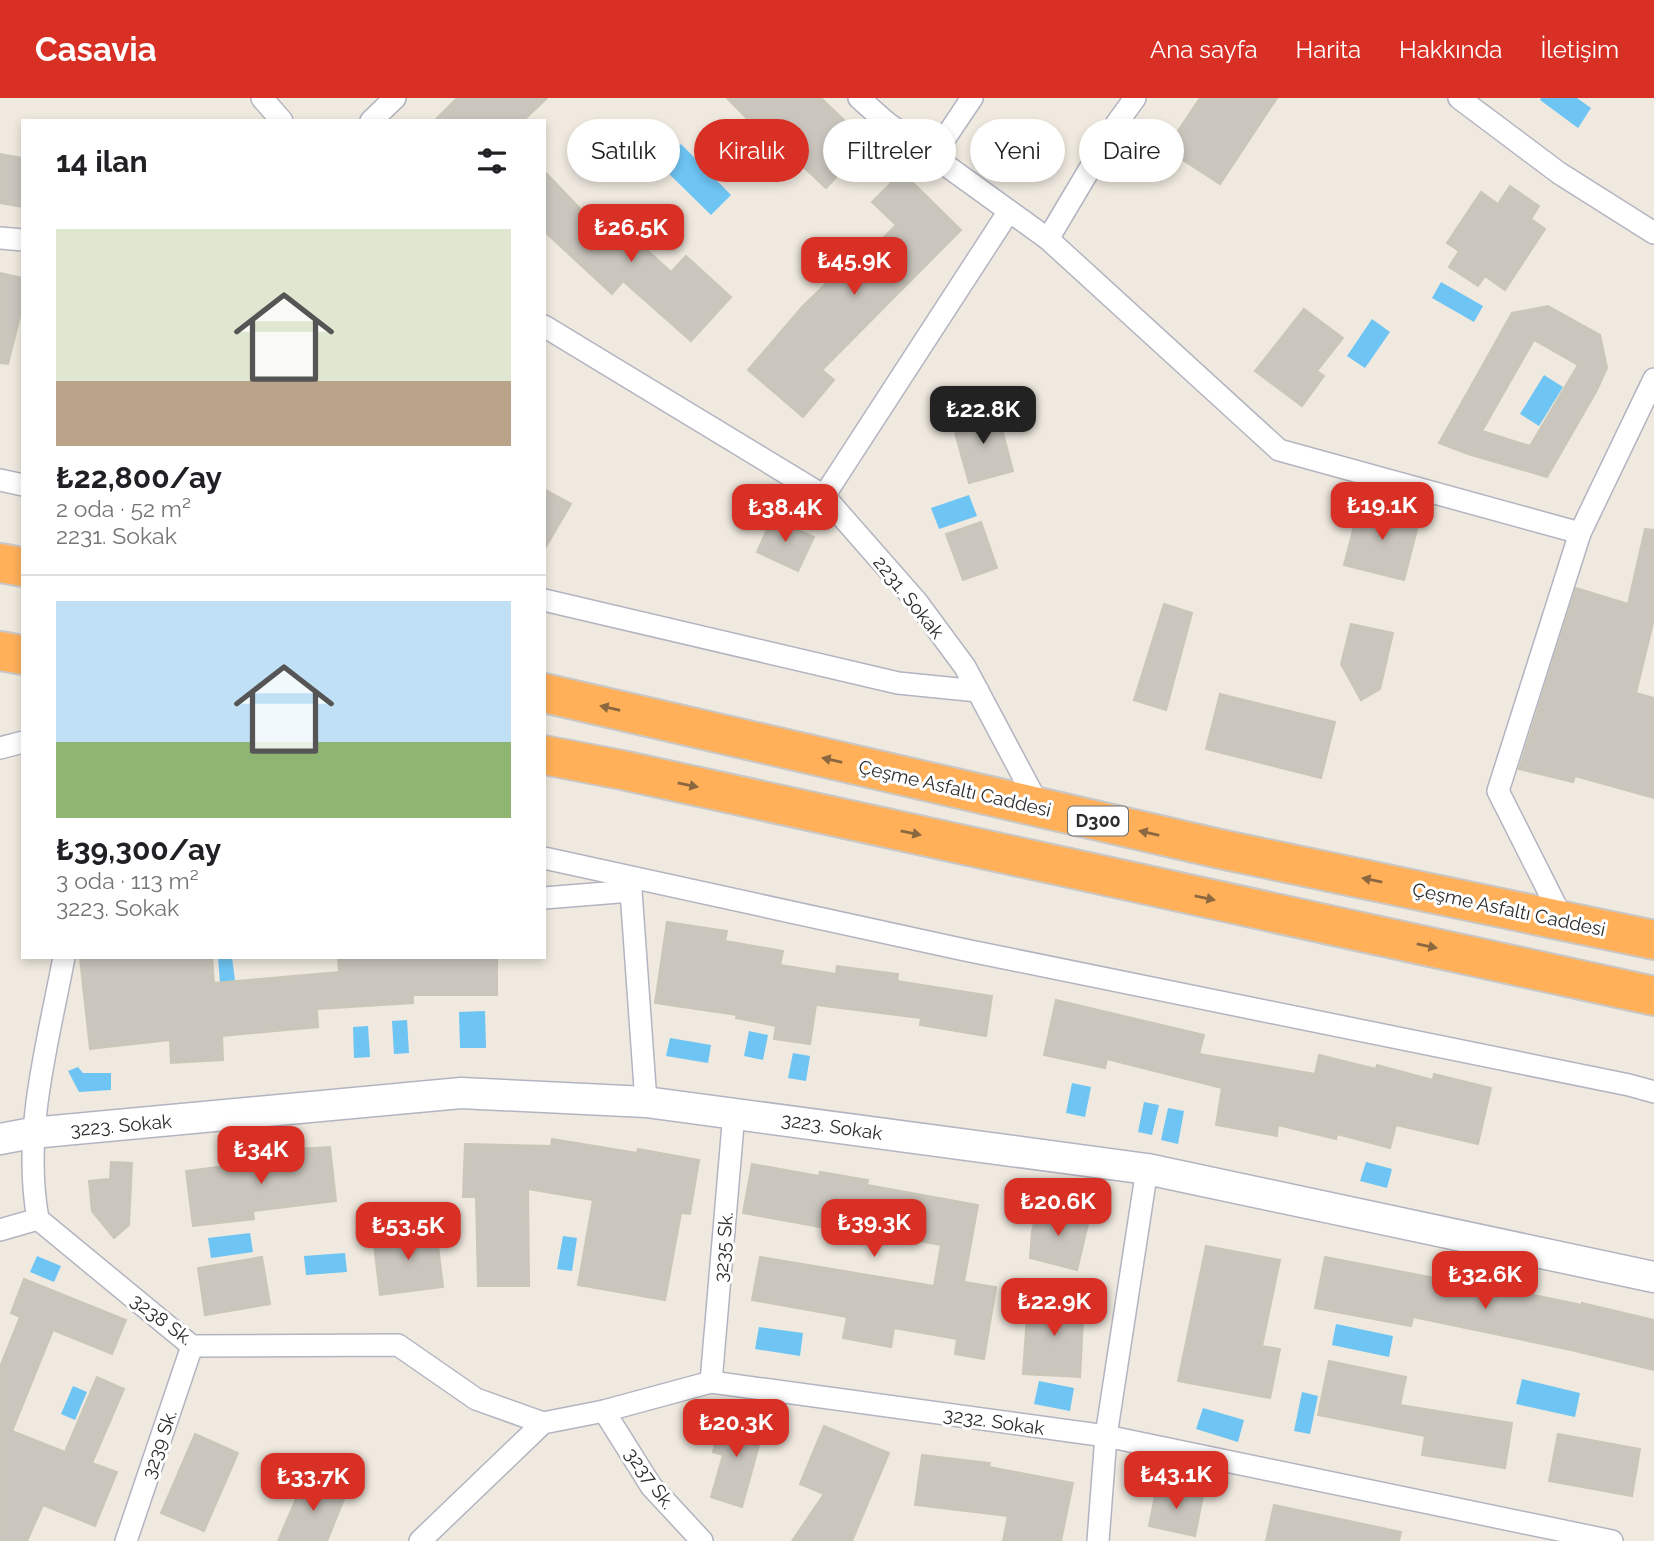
<!DOCTYPE html>
<html lang="tr">
<head>
<meta charset="utf-8">
<style>
	:root { --surface:#fff; --page:#f6f6f6; --text:#202124; --muted:#757577; --line:#e0e0e0; --accent:#d93025 }
	body { margin:0; font-family:Raleway,sans-serif; background:var(--page); color:var(--text); height:100vh; display:flex; flex-direction:column; font-size:26px; white-space:nowrap }
	* { box-sizing:border-box; margin:0 }
	p { font-size:23px; color:var(--muted) }
	.icon { flex:none; width:38px; height:38px; fill:none; stroke:currentColor; stroke-width:2; stroke-linecap:round; stroke-linejoin:round }
	.map { position:relative; flex:1; overflow:hidden }
	.side { position:absolute; left:21px; top:21px; width:525px; height:840px; display:flex; flex-direction:column; background:var(--surface); border-radius:0px; box-shadow:0 4px 10px #0003 }
	.side>* { flex:none }
	.guide { position:absolute; left:567px; top:21px; width:665px; height:63px; display:flex; gap:14px }
	.price { position:absolute; translate:-50% -60px; padding:0 16px; border-radius:14px; background:var(--accent); color:#fff; font-size:23px; line-height:46px; filter:drop-shadow(0 2px 4px #0008) }
	.price::after { content:''; position:absolute; left:50%; top:42px; width:21px; height:16px; margin-left:-10px; background:inherit; clip-path:polygon(0 0,100% 0,50% 100%) }
	.price.on { background:#222; color:#fff }
	ul { padding:0; list-style:none }
	li { display:grid; align-content:center; gap:14px; height:371px; padding:0 35px }
	li+li { border-top:2px solid var(--line) }
	li span { display:grid; place-items:center; height:217px; border-radius:0px; color:#555 }
	li>.icon { margin-inline-start:auto }
	span .icon { width:126px; height:126px; fill:#fffc; stroke-width:1 }
	li b { font-size:30px }
	h2 { display:flex; justify-content:space-between; align-items:center; height:84px; padding:0 35px; font-size:30px }
	.chip { padding:0 24px; border-radius:32px; background:var(--surface); box-shadow:0 4px 10px #0003; font-size:24px; line-height:63px }
	.chip.on { background:var(--accent); color:#fff }
	header { display:flex; align-items:center; gap:42px; box-sizing:border-box; height:98px; padding:0 35px; background:var(--accent); color:#fff }
	header strong { font-size:33px }
	nav { display:flex; gap:38px; margin-inline-start:auto; font-size:24px }
	.map>svg:first-child { display:block }
	.water { fill:#6ec5f4 }
	.building { fill:#cac6be; stroke:#cac6b8; stroke-width:2; fill-rule:evenodd }
	.lines { fill:none; stroke-linecap:round; stroke-linejoin:round }
	.street-casing { stroke:#b3b4c1; stroke-width:24 }
	.secondary-casing { stroke:#b3b4c1; stroke-width:33 }
	.highway-casing { stroke:#c8c8c8; stroke-width:42 }
	.street { stroke:#fff; stroke-width:21 }
	.secondary { stroke:#fff; stroke-width:30 }
	.highway { stroke:#ffb059; stroke-width:38 }
	.oneway { fill:#8c6841 }
	.labels { text-anchor:middle; stroke-width:6; stroke-linejoin:round; paint-order:stroke }
	.shield { fill:#fff; stroke:#6c6c6c; stroke-width:2 }
	.shield-label { font-size:18px; font-weight:bold; fill:#2d2d2d }
	.street-label { font-size:19px; fill:#2d2d2d; stroke:#fff }
</style>
</head>
<body>
<header>
<strong>Casavia</strong>
<nav><a>Ana sayfa</a><a>Harita</a><a>Hakkında</a><a>İletişim</a></nav>
</header>
<div class="map">
<svg width="1654" height="1443" viewBox="0 0 1654 1443">
	<rect width="100%" height="100%" fill="#efe9df"/>
	<!-- water -->
	<g class="water">
		<polygon points="1541,0 1577,0 1591,10 1578,30 1540,2"/>
		<polygon points="681,46 731,97 711,117 660,67"/>
		<polygon points="1441,184 1483,208 1474,224 1432,200"/>
		<polygon points="1372,221 1390,234 1365,270 1347,258"/>
		<polygon points="1544,277 1563,289 1539,328 1520,316"/>
		<polygon points="969,397 977,418 939,431 931,410"/>
		<polygon points="218,859 232,859 235,883 220,885"/>
		<polygon points="485,913 486,950 460,950 459,914"/>
		<polygon points="407,922 409,955 394,956 392,923"/>
		<polygon points="368,928 370,959 354,960 353,929"/>
		<polygon points="749,933 768,937 763,962 744,958"/>
		<polygon points="670,940 711,947 708,965 666,958"/>
		<polygon points="793,955 810,958 806,983 788,980"/>
		<polygon points="78,969 83,975 111,975 111,992 79,994 68,973"/>
		<polygon points="1072,985 1091,989 1085,1019 1066,1015"/>
		<polygon points="1144,1004 1159,1007 1152,1037 1138,1034"/>
		<polygon points="1168,1010 1184,1013 1178,1046 1161,1042"/>
		<polygon points="1366,1064 1392,1071 1387,1090 1360,1083"/>
		<polygon points="250,1135 253,1154 211,1160 208,1140"/>
		<polygon points="563,1138 577,1140 572,1173 557,1171"/>
		<polygon points="345,1155 347,1174 306,1177 304,1158"/>
		<polygon points="37,1158 61,1168 54,1184 30,1174"/>
		<polygon points="1336,1226 1393,1238 1389,1259 1332,1247"/>
		<polygon points="759,1229 803,1235 800,1258 755,1251"/>
		<polygon points="1522,1281 1580,1295 1575,1319 1516,1306"/>
		<polygon points="1039,1283 1074,1290 1070,1313 1034,1306"/>
		<polygon points="73,1288 87,1294 75,1322 61,1316"/>
		<polygon points="1302,1294 1318,1298 1310,1336 1294,1333"/>
		<polygon points="1203,1310 1244,1322 1238,1344 1196,1331"/>
	</g>
	<!-- building -->
	<g class="building">
		<polygon points="457,0 547,0 523,23 434,23"/>
		<polygon points="727,0 821,0 868,45 826,90 766,34 763,37"/>
		<polygon points="1200,0 1277,0 1220,86 1166,51"/>
		<polygon points="0,56 23,60 23,109 0,105"/>
		<polygon points="544,73 592,123 603,111 671,174 686,158 731,199 691,243 623,183 612,196 544,133"/>
		<polygon points="902,74 961,132 822,272 834,282 803,319 748,272 802,209 846,166 852,172 896,127 872,104"/>
		<polygon points="1510,88 1539,108 1531,121 1545,131 1505,192 1485,178 1478,188 1449,169 1459,153 1447,145 1481,94 1498,106"/>
		<polygon points="0,175 23,180 23,207 8,266 0,265"/>
		<path d="M1548,208l52,29 7,33 -10,22 -50,87 -79,-23 -29,-11 73,-130zM1534,242l44,25 -48,81 -48,-15z"/>
		<polygon points="1304,211 1343,240 1317,273 1324,278 1302,308 1255,273"/>
		<polygon points="997,312 1013,373 969,385 952,324"/>
		<polygon points="544,391 571,406 544,452"/>
		<polygon points="1360,405 1420,420 1404,482 1344,467"/>
		<polygon points="772,420 814,439 798,473 757,454"/>
		<polygon points="981,424 997,470 963,482 946,436"/>
		<polygon points="1645,431 1654,432 1654,521 1636,595 1654,600 1654,700 1575,678 1573,684 1519,671 1576,490 1628,506"/>
		<polygon points="1164,506 1192,515 1166,612 1134,602"/>
		<polygon points="1351,526 1393,535 1380,591 1361,602 1341,566"/>
		<polygon points="1220,596 1335,624 1321,680 1206,651"/>
		<polygon points="667,824 727,833 725,843 783,853 780,867 836,876 837,868 898,876 897,883 992,898 986,938 920,927 921,920 816,907 810,946 774,941 776,928 736,920 737,917 655,905"/>
		<polygon points="97,859 212,859 214,885 339,874 338,859 497,859 497,897 413,897 413,905 317,911 318,929 222,938 223,962 171,965 170,942 90,951 80,861"/>
		<polygon points="1056,902 1204,937 1199,956 1315,976 1319,957 1376,971 1377,967 1433,982 1434,976 1491,990 1478,1046 1396,1027 1390,1050 1337,1036 1336,1041 1278,1027 1277,1038 1216,1027 1222,990 1107,961 1105,970 1044,957"/>
		<polygon points="552,1041 637,1055 638,1051 699,1062 690,1116 681,1115 665,1202 578,1187 593,1102 528,1091 529,1188 478,1188 476,1099 463,1099 465,1046 551,1048"/>
		<polygon points="330,1049 336,1103 253,1113 254,1121 193,1128 186,1073 279,1061 279,1052"/>
		<polygon points="111,1064 132,1065 129,1127 114,1140 92,1113 89,1083 110,1081"/>
		<polygon points="752,1066 819,1078 820,1074 868,1082 867,1087 978,1107 964,1184 996,1189 984,1261 955,1256 957,1241 894,1230 891,1249 843,1240 847,1219 752,1202 760,1159 934,1188 941,1147 860,1132 859,1136 743,1115"/>
		<polygon points="1038,1109 1089,1122 1077,1172 1030,1160 1032,1134"/>
		<polygon points="436,1131 443,1189 380,1197 373,1139"/>
		<polygon points="1206,1148 1280,1162 1262,1248 1280,1251 1270,1300 1178,1283"/>
		<polygon points="262,1159 270,1206 205,1217 198,1170"/>
		<polygon points="1325,1159 1456,1184 1456,1181 1582,1207 1582,1205 1654,1222 1654,1272 1571,1252 1413,1219 1411,1228 1315,1210"/>
		<polygon points="24,1181 126,1222 112,1256 53,1232 12,1333 65,1354 97,1279 124,1291 92,1365 117,1374 95,1428 43,1407 27,1443 0,1443 0,1269 20,1219 11,1215"/>
		<polygon points="1028,1201 1084,1204 1080,1279 1023,1276"/>
		<polygon points="1329,1263 1406,1279 1400,1307 1512,1325 1505,1370 1422,1357 1425,1338 1318,1317"/>
		<polygon points="722,1318 764,1329 742,1409 711,1399 723,1357 713,1354"/>
		<polygon points="824,1328 889,1355 852,1443 792,1443 824,1396 800,1386"/>
		<polygon points="195,1336 238,1355 204,1433 161,1415"/>
		<polygon points="1558,1336 1640,1351 1632,1398 1549,1383"/>
		<polygon points="922,1357 990,1365 989,1369 1073,1385 1061,1443 1003,1443 1008,1418 915,1407"/>
		<polygon points="305,1380 346,1396 327,1443 278,1443"/>
		<polygon points="1157,1388 1203,1398 1195,1438 1149,1428"/>
		<polygon points="1274,1407 1401,1434 1399,1443 1266,1443"/>
	</g>
	<g class="lines">
		<defs>
			<g id="street">
				<polyline points="262,0 282,23"/>
				<polyline points="859,0 886,24 1048,141 1279,352 1580,435"/>
				<polyline points="1459,0 1559,75 1654,135"/>
				<polyline points="371,23 395,0"/>
				<polyline points="933,58 972,0"/>
				<polyline points="0,140 23,142"/>
				<polyline points="1048,141 1117,25 1135,0"/>
				<polyline points="544,228 824,398 917,504 965,569 1040,710"/>
				<polyline points="0,382 23,387"/>
				<polyline points="824,398 1009,113"/>
				<polyline points="544,502 898,585 978,593"/>
				<polyline points="0,650 23,644"/>
				<polyline points="544,760 965,852 1629,987 1654,994"/>
				<polyline points="632,780 631,793 646,1004"/>
				<polyline points="544,800 631,793"/>
				<polyline points="1563,822 1498,693 1580,435 1654,281"/>
				<polyline points="38,1121 192,1248 398,1247 476,1301 543,1325"/>
				<path d="M0,1132l38,-11c-16,-87 10,-176 26,-262"/>
				<polyline points="711,1284 734,1015"/>
				<polyline points="604,1313 651,1388 702,1443"/>
				<polyline points="126,1443 192,1248"/>
				<polyline points="420,1443 543,1325 604,1313 711,1284 1106,1338 1612,1443"/>
				<polyline points="1098,1443 1106,1338 1147,1071"/>
			</g>
			<polyline id="secondary" points="0,1041 32,1035 461,995 646,1004 1147,1071 1654,1179"/>
			<g id="highway">
				<polyline points="0,465 23,469"/>
				<polyline points="0,553 23,557"/>
				<polyline points="544,595 1220,751 1654,842"/>
				<polyline points="544,657 622,672 1654,898"/>
			</g>
		</defs>
		<!-- street casing -->
		<use href="#street" class="street-casing"/>
		<!-- secondary casing -->
		<use href="#secondary" class="secondary-casing"/>
		<!-- highway casing -->
		<use href="#highway" class="highway-casing"/>
		<!-- street -->
		<use href="#street" class="street"/>
		<!-- secondary -->
		<use href="#secondary" class="secondary"/>
		<!-- highway -->
		<use href="#highway" class="highway"/>
	</g>
	<!-- one-way arrows -->
	<defs><path id="oneway-solid" d="M-6-.8H1V-3.2L6.5 0L1 3.2V.8H-6Z" transform="scale(1.75)"/></defs>
	<g class="oneway">
		<use href="#oneway-solid" transform="translate(610 610) rotate(-167)"/>
		<use href="#oneway-solid" transform="translate(832 662) rotate(-167)"/>
		<use href="#oneway-solid" transform="translate(688 687) rotate(12)"/>
		<use href="#oneway-solid" transform="translate(911 735) rotate(12)"/>
		<use href="#oneway-solid" transform="translate(1149 735) rotate(-167)"/>
		<use href="#oneway-solid" transform="translate(1372 782) rotate(-168)"/>
		<use href="#oneway-solid" transform="translate(1205 800) rotate(12)"/>
		<use href="#oneway-solid" transform="translate(1427 848) rotate(12)"/>
	</g>
	<g class="labels">
		<!-- shield labels -->
		<rect class="shield" x="1068" y="708.5" width="60" height="29" rx="5"/>
		<g class="shield-label">
			<text x="1098" y="729">D300</text>
		</g>
		<!-- street labels -->
		<g class="street-label">
			<text transform="translate(909 499) rotate(51)" y="7">2231. Sokak</text>
			<text transform="translate(955 690) rotate(13)" y="7">Çeşme Asfaltı Caddesi</text>
			<text transform="translate(1509 811) rotate(12)" y="7">Çeşme Asfaltı Caddesi</text>
			<text transform="translate(121 1027) rotate(-5)" y="7">3223. Sokak</text>
			<text transform="translate(832 1028) rotate(8)" y="7">3223. Sokak</text>
			<text transform="translate(723 1149) rotate(-85)" y="7">3235 Sk.</text>
			<text transform="translate(162 1221) rotate(37)" y="7">3238 Sk.</text>
			<text transform="translate(994 1323) rotate(8)" y="7">3232. Sokak</text>
			<text transform="translate(159 1346) rotate(-71)" y="7">3239 Sk.</text>
			<text transform="translate(650 1380) rotate(54)" y="7">3237 Sk.</text>
		</g>
	</g>
</svg>
<b class="price" style="left:631px;top:166px">₺26.5K</b>
<b class="price" style="left:854px;top:199px">₺45.9K</b>
<b class="price on" style="left:983px;top:348px">₺22.8K</b>
<b class="price" style="left:1382px;top:444px">₺19.1K</b>
<b class="price" style="left:785px;top:446px">₺38.4K</b>
<b class="price" style="left:261px;top:1088px">₺34K</b>
<b class="price" style="left:1058px;top:1140px">₺20.6K</b>
<b class="price" style="left:874px;top:1161px">₺39.3K</b>
<b class="price" style="left:408px;top:1164px">₺53.5K</b>
<b class="price" style="left:1485px;top:1213px">₺32.6K</b>
<b class="price" style="left:1054px;top:1240px">₺22.9K</b>
<b class="price" style="left:736px;top:1361px">₺20.3K</b>
<b class="price" style="left:1176px;top:1413px">₺43.1K</b>
<b class="price" style="left:313px;top:1415px">₺33.7K</b>
<div class="guide">
<a class="chip">Satılık</a>
<a class="chip on">Kiralık</a>
<a class="chip">Filtreler</a>
<a class="chip">Yeni</a>
<a class="chip">Daire</a>
</div>
<section class="side">
<h2>14 ilan<svg class="icon" aria-label="filters" viewBox="0 0 24 24"><path d="M4 7h16M4 17h16"/><circle cx="9" cy="7" r="2"/><circle cx="15" cy="17" r="2"/></svg></h2>
<ul>
<li><span style="background:linear-gradient(#dfe7d0 70%,#b9a48a 0)"><svg class="icon" aria-label="home" viewBox="0 0 24 24"><path d="M3 11l9-7 9 7M6 9v11h12V9"/></svg></span><div><b>₺22,800/ay</b><p>2 oda · 52 m²</p><p>2231. Sokak</p></div></li>
<li><span style="background:linear-gradient(#bfe0f5 65%,#8fb573 0)"><svg class="icon" aria-label="home" viewBox="0 0 24 24"><path d="M3 11l9-7 9 7M6 9v11h12V9"/></svg></span><div><b>₺39,300/ay</b><p>3 oda · 113 m²</p><p>3223. Sokak</p></div></li>
</ul>
</section>
</div>
</body>
</html>
